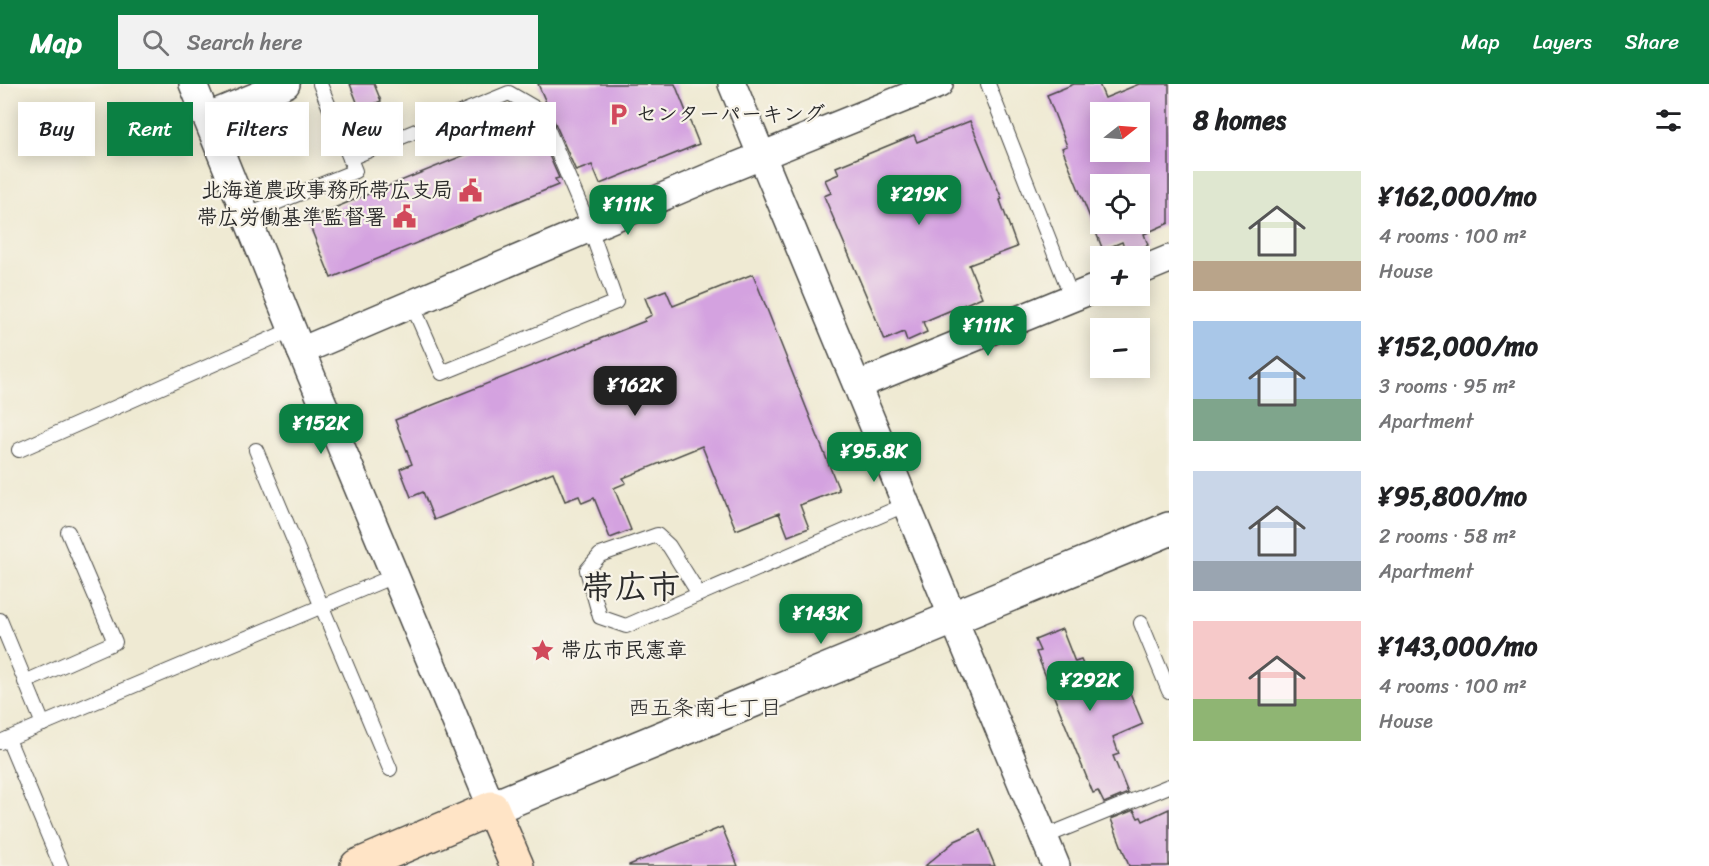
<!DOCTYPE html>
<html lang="en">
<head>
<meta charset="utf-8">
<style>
	:root { --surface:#fff; --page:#f2f2f2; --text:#202124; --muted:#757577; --accent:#0b8043 }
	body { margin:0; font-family:Sriracha,"Klee One",sans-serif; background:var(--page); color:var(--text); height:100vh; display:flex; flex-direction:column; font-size:22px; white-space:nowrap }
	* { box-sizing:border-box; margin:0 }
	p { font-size:20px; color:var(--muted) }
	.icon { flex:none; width:33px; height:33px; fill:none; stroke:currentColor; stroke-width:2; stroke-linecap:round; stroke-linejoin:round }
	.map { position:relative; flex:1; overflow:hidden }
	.panel { display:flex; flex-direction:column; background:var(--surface); width:540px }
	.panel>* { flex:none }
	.guide { position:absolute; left:18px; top:18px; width:570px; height:54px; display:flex; gap:12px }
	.needle { width:39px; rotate:73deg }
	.buttons { position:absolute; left:1090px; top:18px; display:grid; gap:12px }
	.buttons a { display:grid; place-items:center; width:60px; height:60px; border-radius:0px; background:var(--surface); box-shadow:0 3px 15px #0003; font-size:30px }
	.price { position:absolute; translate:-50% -51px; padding:0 14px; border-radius:12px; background:var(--accent); color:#fff; font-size:20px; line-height:39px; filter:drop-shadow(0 2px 3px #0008) }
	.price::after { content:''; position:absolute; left:50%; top:36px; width:18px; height:14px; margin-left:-9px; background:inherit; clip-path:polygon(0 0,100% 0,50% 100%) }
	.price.selected { background:#222; color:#fff }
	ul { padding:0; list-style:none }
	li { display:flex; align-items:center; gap:18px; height:150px; padding:0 24px }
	li span { display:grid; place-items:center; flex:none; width:168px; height:120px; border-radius:0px; color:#555 }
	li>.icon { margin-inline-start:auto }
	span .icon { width:72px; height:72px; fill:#fffc; stroke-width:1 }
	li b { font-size:26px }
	h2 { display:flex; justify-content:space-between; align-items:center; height:72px; padding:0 24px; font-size:26px }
	.tag { padding:0 21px; border-radius:0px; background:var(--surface); box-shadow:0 3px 15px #0003; font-size:21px; line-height:54px }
	.tag.selected { background:var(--accent); color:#fff }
	header { display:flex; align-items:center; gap:36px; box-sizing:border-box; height:84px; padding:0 30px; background:var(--accent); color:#fff }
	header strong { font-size:28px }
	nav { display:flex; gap:33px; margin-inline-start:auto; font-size:21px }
	.search { width:420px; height:54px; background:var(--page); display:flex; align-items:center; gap:15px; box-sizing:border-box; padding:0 21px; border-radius:0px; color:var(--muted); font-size:22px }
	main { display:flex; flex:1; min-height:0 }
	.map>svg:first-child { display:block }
	.building { fill:#d4a2e0; fill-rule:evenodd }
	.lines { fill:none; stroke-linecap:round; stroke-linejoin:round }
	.service-casing { stroke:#484844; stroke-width:16 }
	.minor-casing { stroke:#484844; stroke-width:30 }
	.tertiary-casing { stroke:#484844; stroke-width:36 }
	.secondary-casing { stroke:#484844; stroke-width:36 }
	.service { stroke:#fff; stroke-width:14 }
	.minor { stroke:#fff; stroke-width:27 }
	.tertiary { stroke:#fff; stroke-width:33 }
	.secondary { stroke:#ffe4c6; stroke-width:33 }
	.labels { text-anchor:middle; stroke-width:4.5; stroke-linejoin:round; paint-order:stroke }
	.poi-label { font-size:21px; font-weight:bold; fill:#2b2b2b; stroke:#f7f3e8; text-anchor:start }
	.neighbourhood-label { font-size:22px; fill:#2b2b2b; stroke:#f7f3e8 }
	.town-label { font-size:33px; font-weight:bold; fill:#2b2b2b; stroke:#f7f3e8 }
</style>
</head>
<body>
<header>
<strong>Map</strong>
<div class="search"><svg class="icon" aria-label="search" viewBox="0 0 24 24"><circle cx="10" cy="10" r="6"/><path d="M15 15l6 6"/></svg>Search here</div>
<nav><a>Map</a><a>Layers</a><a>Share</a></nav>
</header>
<main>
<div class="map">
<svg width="1169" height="782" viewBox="0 0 1169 782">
	<rect width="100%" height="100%" fill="#f7f3e8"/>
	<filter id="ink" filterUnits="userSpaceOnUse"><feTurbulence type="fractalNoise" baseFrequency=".0167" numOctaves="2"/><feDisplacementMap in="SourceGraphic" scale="12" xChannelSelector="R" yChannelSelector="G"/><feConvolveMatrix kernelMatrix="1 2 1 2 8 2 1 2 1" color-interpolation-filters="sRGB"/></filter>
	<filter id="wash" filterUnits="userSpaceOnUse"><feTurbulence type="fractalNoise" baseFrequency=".008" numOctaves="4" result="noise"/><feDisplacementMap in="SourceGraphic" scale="24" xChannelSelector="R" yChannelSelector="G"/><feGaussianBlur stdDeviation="1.35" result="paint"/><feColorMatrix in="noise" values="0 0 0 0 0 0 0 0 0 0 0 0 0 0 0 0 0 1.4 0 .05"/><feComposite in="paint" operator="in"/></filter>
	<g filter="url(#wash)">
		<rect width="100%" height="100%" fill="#efead3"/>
		<g id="blocks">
			<!-- building -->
			<g class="building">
				<polygon points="350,0 374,0 381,17 360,26"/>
				<polygon points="538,0 675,0 699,60 600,100 592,81 576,87"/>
				<path d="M1074,0h25l6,14 34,-14h30v139l-25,11 4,11 -21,9 -5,-12 -19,8 -41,-102 5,-2 -20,-51zM1101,28h39v40h-39zM1101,100h39v40h-39z"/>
				<polygon points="970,37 1002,115 1000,116 1017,163 969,181 982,213 923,238 927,248 907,257 904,248 885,256 824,112 831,109 825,96 839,90 836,83 914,51 917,58"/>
				<polygon points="536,42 559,94 555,95 558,101 331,194 307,135"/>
				<polygon points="753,190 839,406 800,421 809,444 788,452 779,429 736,446 702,362 623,394 626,399 614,404 631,446 610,454 594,414 582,419 579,412 565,417 553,388 434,436 423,408 411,413 400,385 412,380 395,336 645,237 644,235 652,231 645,214 666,206 673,222"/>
				<polygon points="1062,545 1075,578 1081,576 1088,592 1118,580 1143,640 1113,653 1119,670 1113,672 1128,709 1104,719 1098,707 1093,709 1036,568 1040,567 1035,556"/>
				<polygon points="1169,725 1169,782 1129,782 1111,735 1134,726 1138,734 1141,733 1143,737"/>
				<polygon points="722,743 738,782 629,782 629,781"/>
				<polygon points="980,746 995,782 925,782 955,757"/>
			</g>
		</g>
	</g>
	<g filter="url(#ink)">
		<use href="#blocks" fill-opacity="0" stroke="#484844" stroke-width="1.5"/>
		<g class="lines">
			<defs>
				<g id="service">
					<polyline points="988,0 1072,214"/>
					<polyline points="350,74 509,9 540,27 590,144 616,218 442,289 412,220"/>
					<polyline points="246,131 355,87 320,0"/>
					<polyline points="19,366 293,245"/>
					<polyline points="256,366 390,685"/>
					<polyline points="699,510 669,462 657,451 600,471 587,486 600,533 626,542 907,420"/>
					<polyline points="0,536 43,640"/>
					<polyline points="1141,539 1169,607"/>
					<polyline points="25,598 115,558 68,448"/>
					<polyline points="8,655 61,782"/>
					<polyline points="0,658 396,491"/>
					<polyline points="1044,753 1169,702"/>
				</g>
				<g id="minor">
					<polyline points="193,0 301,267 492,724"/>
					<polyline points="732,0 1056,782"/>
					<polyline points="206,33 286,0"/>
					<polyline points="1140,187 1169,175"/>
					<polyline points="301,267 719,89 939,0"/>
					<polyline points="858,301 1101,202"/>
				</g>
				<polyline id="tertiary" points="492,724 1169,445"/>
				<polyline id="secondary" points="357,782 492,724 517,782"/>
			</defs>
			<!-- service casing -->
			<use href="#service" class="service-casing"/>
			<!-- minor casing -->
			<use href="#minor" class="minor-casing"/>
			<!-- tertiary casing -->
			<use href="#tertiary" class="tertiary-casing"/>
			<!-- secondary casing -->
			<use href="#secondary" class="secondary-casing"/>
			<!-- service -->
			<use href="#service" class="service"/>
			<!-- minor -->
			<use href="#minor" class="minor"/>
			<!-- tertiary -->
			<use href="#tertiary" class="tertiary"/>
			<!-- secondary -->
			<use href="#secondary" class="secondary"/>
		</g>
	</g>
	<!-- icons -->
	<defs>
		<symbol id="parking-bare" viewBox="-9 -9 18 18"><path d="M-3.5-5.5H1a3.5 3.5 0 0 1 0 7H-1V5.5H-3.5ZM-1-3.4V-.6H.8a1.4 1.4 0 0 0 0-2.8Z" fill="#d1495b" stroke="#f7f3e8" stroke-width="2.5" paint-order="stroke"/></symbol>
		<symbol id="civic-bare" viewBox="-9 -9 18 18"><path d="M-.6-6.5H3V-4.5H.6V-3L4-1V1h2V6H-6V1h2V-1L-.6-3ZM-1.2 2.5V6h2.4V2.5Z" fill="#d1495b" stroke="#f7f3e8" stroke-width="2.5" paint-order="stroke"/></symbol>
		<symbol id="sight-bare" viewBox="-9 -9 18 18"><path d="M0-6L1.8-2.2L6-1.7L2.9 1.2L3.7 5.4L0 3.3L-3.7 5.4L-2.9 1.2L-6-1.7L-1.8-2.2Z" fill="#d1495b" stroke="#f7f3e8" stroke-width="2.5" paint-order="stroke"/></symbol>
	</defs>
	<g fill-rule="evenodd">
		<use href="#parking-bare" x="602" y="14" width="33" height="33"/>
		<use href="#civic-bare" x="454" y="90" width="33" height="33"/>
		<use href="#civic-bare" x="388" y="116" width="33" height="33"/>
		<use href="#sight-bare" x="526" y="550" width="33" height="33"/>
	</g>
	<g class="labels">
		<!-- poi labels -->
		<g class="poi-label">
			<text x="636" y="37">センターパーキング</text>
			<text x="453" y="113" text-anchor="end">北海道農政事務所帯広支局</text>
			<text x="386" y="140" text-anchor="end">帯広労働基準監督署</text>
			<text x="561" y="573">帯広市民憲章</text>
		</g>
		<!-- neighbourhood labels -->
		<g class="neighbourhood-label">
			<text x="705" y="631">西五条南七丁目</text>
		</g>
		<!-- town labels -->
		<g class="town-label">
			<text x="631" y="514">帯広市</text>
		</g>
	</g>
</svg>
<div class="buttons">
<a><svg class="needle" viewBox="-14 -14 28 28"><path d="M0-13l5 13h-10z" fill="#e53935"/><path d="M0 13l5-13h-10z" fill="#757577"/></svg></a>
<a><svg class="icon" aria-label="locate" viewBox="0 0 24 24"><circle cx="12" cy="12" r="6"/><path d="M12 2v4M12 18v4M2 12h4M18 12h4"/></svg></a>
<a>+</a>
<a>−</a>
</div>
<b class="price" style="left:919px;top:142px">¥219K</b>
<b class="price" style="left:628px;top:152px">¥111K</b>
<b class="price" style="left:988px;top:273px">¥111K</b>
<b class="price selected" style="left:635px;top:333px">¥162K</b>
<b class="price" style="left:321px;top:371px">¥152K</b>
<b class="price" style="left:874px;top:399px">¥95.8K</b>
<b class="price" style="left:821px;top:561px">¥143K</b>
<b class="price" style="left:1090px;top:628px">¥292K</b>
<div class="guide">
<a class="tag">Buy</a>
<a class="tag selected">Rent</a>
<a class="tag">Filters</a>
<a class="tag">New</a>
<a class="tag">Apartment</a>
</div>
</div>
<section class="panel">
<h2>8 homes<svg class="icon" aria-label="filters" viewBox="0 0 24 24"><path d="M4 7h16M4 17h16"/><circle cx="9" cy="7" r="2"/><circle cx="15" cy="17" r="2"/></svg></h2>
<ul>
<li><span style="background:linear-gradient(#dfe7d0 75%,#b9a48a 0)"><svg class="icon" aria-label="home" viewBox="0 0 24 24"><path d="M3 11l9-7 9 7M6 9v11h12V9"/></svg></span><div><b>¥162,000/mo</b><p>4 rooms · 100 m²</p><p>House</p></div></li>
<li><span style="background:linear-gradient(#a9c7e8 65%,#7fa58c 0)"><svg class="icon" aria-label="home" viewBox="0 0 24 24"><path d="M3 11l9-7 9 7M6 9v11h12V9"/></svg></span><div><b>¥152,000/mo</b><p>3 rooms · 95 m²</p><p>Apartment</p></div></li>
<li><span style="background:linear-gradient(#c9d6e8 75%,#9aa5b1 0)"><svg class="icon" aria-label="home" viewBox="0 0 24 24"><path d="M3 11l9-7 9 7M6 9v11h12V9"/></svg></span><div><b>¥95,800/mo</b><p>2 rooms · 58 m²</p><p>Apartment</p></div></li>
<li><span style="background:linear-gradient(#f6c9c9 65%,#8fb573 0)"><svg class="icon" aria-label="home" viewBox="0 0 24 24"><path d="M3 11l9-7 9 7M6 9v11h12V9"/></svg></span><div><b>¥143,000/mo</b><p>4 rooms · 100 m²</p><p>House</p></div></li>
</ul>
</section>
</main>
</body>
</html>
